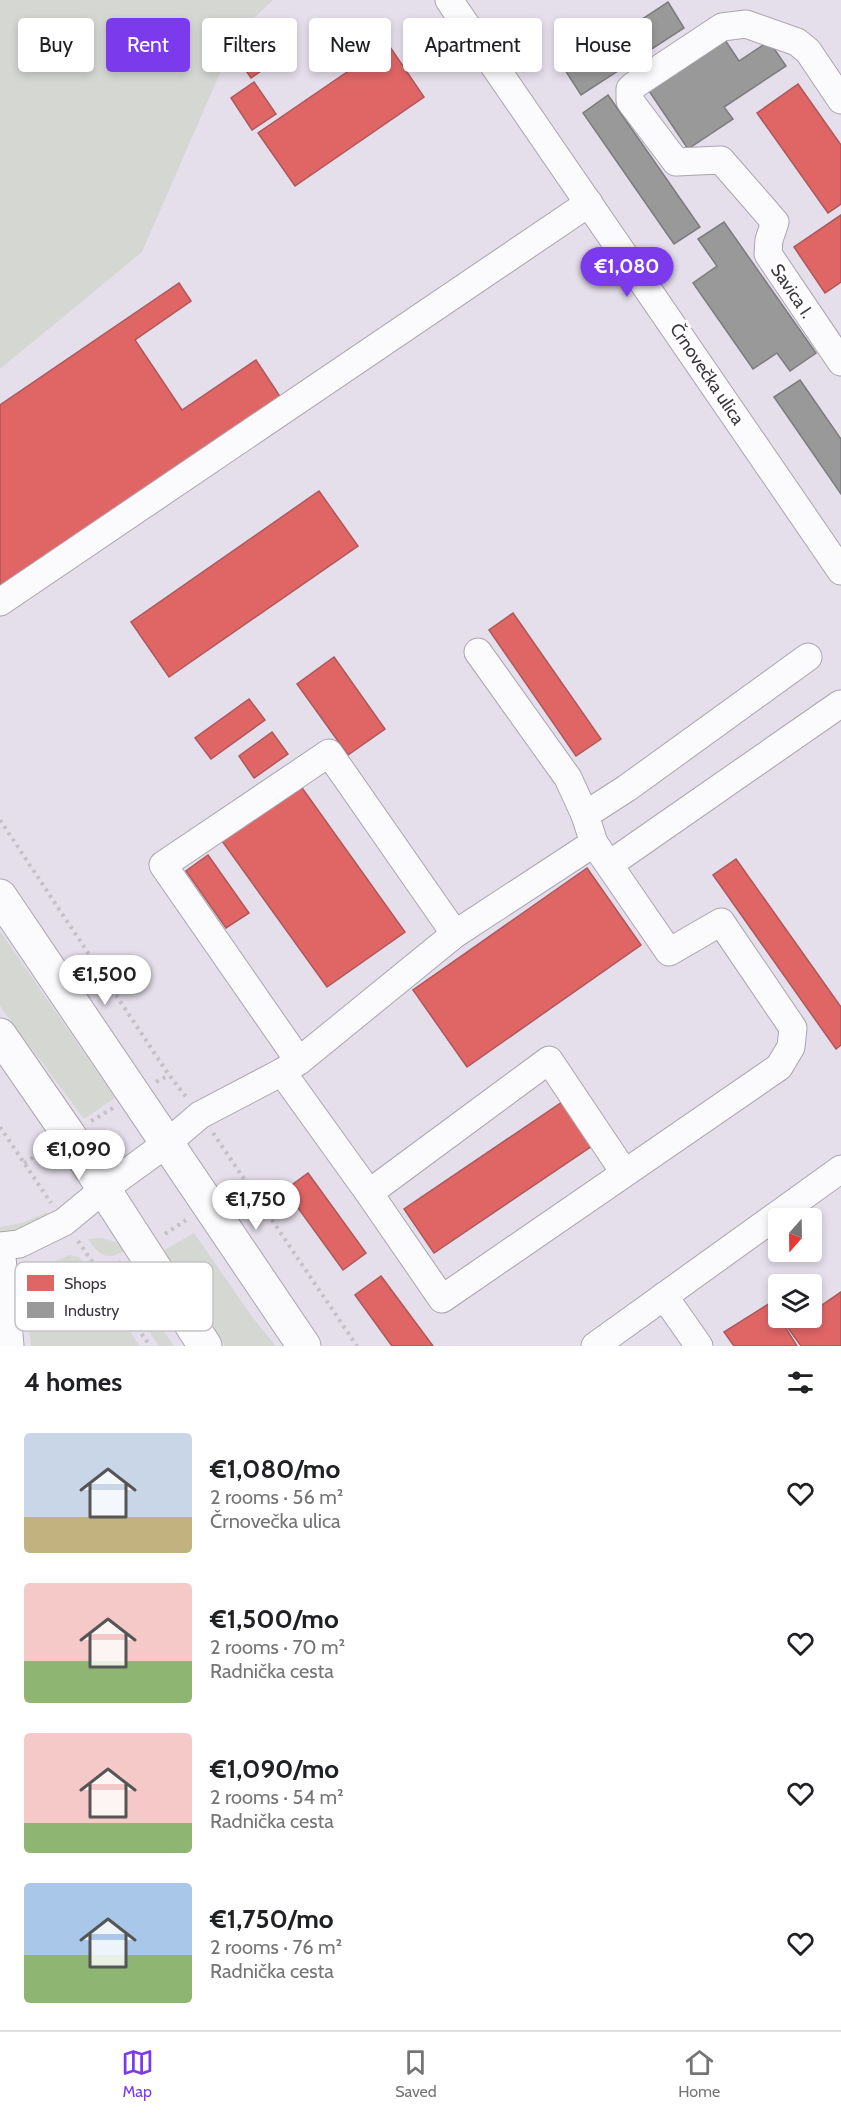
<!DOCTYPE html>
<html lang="en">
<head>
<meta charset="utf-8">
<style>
	:root { --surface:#fff; --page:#f2f2f2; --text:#202124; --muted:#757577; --line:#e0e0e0; --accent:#7c3aed }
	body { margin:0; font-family:Cabin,sans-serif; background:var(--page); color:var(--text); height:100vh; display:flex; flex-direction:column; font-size:22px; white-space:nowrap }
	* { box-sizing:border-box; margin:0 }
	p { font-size:20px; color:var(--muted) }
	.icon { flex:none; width:33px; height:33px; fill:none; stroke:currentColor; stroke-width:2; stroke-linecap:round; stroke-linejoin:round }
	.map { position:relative; height:1346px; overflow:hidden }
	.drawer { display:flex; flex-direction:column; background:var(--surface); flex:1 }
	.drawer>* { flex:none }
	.banner { position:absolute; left:18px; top:18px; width:806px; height:54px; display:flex; gap:12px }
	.needle { width:39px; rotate:200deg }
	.tools { position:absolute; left:768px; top:1208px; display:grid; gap:12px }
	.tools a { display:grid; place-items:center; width:54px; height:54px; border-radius:6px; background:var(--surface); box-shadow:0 3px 9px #0003; font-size:30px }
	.price { position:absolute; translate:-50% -51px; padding:0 14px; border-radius:21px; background:#fff; color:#222; font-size:20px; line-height:39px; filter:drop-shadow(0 2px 3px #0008) }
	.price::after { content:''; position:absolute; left:50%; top:36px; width:18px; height:14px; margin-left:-9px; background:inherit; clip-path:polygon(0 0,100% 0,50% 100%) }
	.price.active { background:var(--accent); color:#fff }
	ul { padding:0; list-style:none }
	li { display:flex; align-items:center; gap:18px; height:150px; padding:0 24px }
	li span { display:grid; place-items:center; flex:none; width:168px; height:120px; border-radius:6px; color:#555 }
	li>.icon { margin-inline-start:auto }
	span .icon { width:72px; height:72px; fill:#fffc; stroke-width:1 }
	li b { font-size:26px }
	h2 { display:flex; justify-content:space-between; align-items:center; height:72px; padding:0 24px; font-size:26px }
	.chip { padding:0 21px; border-radius:6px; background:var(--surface); box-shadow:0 3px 9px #0003; font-size:21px; line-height:54px }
	.chip.active { background:var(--accent); color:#fff }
	.tab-bar { display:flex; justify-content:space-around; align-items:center; height:84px; border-top:2px solid var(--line); background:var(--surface); font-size:16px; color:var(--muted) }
	.tab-bar a { display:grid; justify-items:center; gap:3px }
	.tab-bar .active { color:var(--accent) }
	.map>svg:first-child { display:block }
	.green { fill:#d5d8d2 }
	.shops { fill:#e06666; stroke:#ae575a; stroke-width:1.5 }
	.industry { fill:#999; stroke:#7c7b7e; stroke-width:1.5 }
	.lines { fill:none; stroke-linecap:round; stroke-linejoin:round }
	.minor-casing { stroke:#aaa5af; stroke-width:29 }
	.major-casing { stroke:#aaa5af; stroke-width:35 }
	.path { stroke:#c4c1c7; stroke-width:4; stroke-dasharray:3 4.5; stroke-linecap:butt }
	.minor { stroke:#fbfafc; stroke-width:27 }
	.major { stroke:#fbfafc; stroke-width:33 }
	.labels { text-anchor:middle; stroke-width:6; stroke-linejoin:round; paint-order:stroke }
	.street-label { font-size:18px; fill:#3a353e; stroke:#fff }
	.key { fill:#fff; stroke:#c4c2c5; stroke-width:1.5 }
	.key-label { font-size:16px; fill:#3a353e }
</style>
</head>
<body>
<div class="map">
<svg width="841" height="1346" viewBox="0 0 841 1346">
	<rect width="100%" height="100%" fill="#e5deeb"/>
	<!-- green -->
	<g class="green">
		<polygon points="0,0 273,0 237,34 142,252 0,369"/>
		<polygon points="0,931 115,1098 84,1119 0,1006"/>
		<polygon points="45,1213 51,1213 36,1225 0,1235 0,1227 22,1223"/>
		<polygon points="194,1233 253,1318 276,1346 225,1346 161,1252"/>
		<path d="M102,1238l20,6 5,5c-19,12 -26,9 -39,-10z"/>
		<polygon points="70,1255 79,1257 140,1346 31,1346 23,1283 24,1275 29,1270 47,1265"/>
		<polygon points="122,1280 129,1282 174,1346 159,1346 120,1289 119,1285"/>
	</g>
	<!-- shops -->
	<g class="shops">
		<polygon points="280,25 295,48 251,78 236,56"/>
		<polygon points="388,44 424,97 295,186 258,133"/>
		<polygon points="254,82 276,114 252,130 231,98"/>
		<polygon points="798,84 841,145 841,204 828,213 757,113"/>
		<polygon points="841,215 841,282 825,293 794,247"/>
		<polygon points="179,283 191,301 135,340 182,410 256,360 285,404 0,593 0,405"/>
		<polygon points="319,491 358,546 169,677 131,622"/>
		<polygon points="513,613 601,739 576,756 489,630"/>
		<polygon points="334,657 385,729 348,755 297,684"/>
		<polygon points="249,699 265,720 211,759 195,738"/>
		<polygon points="272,732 288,754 254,778 239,756"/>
		<polygon points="300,785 405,932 327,987 222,841"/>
		<polygon points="208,855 249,913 226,928 186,871"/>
		<polygon points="736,859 841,1007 841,1045 836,1049 713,875"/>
		<polygon points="587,868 641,945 467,1067 413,990"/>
		<polygon points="565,1100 595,1144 434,1253 404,1209"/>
		<polygon points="308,1173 366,1253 343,1270 285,1190"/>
		<polygon points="381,1276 433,1346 392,1346 355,1295"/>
		<polygon points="841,1292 841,1346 801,1346 788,1328 804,1317 812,1317 812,1312"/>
		<polygon points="770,1303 797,1346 734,1346 724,1332"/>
	</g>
	<!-- industry -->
	<g class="industry">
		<polygon points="668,2 684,28 581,95 565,70"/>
		<polygon points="725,40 739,61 769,41 786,66 724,107 733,119 688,149 649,91"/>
		<polygon points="608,95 700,227 674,244 583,113"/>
		<polygon points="724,222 816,353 790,371 777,353 753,369 693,283 717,266 698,239"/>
		<polygon points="800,380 841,439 841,494 774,397"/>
	</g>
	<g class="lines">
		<defs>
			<g id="minor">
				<polyline points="449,0 841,571"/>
				<polyline points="841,100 808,51 797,42 746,24 722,27 633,86 630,89 630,101 676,162 721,160 775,222 769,240 768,254 841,362"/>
				<polyline points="0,602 589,203"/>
				<polyline points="585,815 627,788 808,657"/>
				<polyline points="610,864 840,704"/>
				<polyline points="299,1061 163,865 329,753 455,934"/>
				<polyline points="282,1072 369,1193 442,1299 779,1067 791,1047 793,1028 721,922 669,952 594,843 585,815 568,778 478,652"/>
				<polyline points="369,1193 549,1060 624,1172"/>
				<polyline points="0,1246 19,1244 64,1222 104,1189 166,1144 200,1115 282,1072 299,1061 455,934 594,843"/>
				<polyline points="1,1246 10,1346"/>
				<polyline points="664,1296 699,1346"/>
				<polyline points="595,1346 841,1169"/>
			</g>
			<g id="major">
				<polyline points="0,896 304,1346"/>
				<polyline points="0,1035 69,1135 205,1346"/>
			</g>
		</defs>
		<!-- minor casing -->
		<use href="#minor" class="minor-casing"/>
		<!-- major casing -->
		<use href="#major" class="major-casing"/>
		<!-- path -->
		<g class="path">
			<polyline points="0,820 169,1075 187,1098"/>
			<polyline points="156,1082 169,1075"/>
			<polyline points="91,1121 113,1108"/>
			<polyline points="0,1127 51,1203"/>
			<polyline points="213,1133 357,1346"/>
			<polyline points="24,1163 47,1149"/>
			<polyline points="230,1192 245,1182"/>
			<polyline points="165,1234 186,1220"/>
			<polyline points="78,1241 150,1346"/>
			<polyline points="101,1275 121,1262"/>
		</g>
		<!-- minor -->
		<use href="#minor" class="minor"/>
		<!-- major -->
		<use href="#major" class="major"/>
	</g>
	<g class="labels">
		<!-- street labels -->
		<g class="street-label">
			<text transform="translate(792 291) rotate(56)" y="6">Savica I.</text>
			<text transform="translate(707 374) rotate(56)" y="6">Črnovečka ulica</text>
		</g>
	</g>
	<!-- legend -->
	<rect x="15" y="1262" width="198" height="69" rx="9" class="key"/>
	<rect x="27" y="1275" width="27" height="16" fill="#e06666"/>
	<rect x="27" y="1302" width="27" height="16" fill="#999"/>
	<g class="key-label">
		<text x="64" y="1289">Shops</text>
		<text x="64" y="1316">Industry</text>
	</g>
</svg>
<div class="tools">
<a><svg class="needle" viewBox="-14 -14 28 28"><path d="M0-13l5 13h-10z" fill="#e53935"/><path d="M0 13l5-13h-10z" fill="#757577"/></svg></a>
<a><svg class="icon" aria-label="layers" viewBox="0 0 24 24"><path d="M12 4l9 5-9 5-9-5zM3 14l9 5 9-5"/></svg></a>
</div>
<b class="price active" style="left:627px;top:298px">€1,080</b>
<b class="price" style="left:105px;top:1006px">€1,500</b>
<b class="price" style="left:79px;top:1181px">€1,090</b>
<b class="price" style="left:256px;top:1231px">€1,750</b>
<div class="banner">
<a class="chip">Buy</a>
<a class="chip active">Rent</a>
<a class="chip">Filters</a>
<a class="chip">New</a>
<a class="chip">Apartment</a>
<a class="chip">House</a>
</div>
</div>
<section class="drawer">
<h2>4 homes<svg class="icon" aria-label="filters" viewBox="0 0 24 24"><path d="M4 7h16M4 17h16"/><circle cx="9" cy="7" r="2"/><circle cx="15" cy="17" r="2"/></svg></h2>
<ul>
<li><span style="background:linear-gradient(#c9d6e8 70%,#c2b280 0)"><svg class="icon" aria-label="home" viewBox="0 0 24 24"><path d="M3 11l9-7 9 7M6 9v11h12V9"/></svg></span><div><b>€1,080/mo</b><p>2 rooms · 56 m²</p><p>Črnovečka ulica</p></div><svg class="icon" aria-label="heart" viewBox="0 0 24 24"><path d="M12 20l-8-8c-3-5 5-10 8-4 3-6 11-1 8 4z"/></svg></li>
<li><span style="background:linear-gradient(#f6c9c9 65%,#8fb573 0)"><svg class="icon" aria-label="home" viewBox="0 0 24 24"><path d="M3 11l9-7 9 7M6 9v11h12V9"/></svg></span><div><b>€1,500/mo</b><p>2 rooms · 70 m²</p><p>Radnička cesta</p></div><svg class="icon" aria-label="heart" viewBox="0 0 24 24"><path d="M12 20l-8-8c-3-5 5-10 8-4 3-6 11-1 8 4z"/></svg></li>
<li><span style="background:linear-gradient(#f6c9c9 75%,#8fb573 0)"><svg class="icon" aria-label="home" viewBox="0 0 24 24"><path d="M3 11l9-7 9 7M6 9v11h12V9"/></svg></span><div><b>€1,090/mo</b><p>2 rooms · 54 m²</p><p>Radnička cesta</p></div><svg class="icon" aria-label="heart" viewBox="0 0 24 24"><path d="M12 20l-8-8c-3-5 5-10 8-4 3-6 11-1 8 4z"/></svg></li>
<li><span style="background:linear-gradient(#a9c7e8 60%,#8fb573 0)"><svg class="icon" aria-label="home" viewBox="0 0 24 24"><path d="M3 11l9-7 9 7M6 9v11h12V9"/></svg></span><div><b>€1,750/mo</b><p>2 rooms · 76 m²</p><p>Radnička cesta</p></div><svg class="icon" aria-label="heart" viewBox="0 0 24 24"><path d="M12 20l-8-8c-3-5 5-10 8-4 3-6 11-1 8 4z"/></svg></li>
</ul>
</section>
<nav class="tab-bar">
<a class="active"><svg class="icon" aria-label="map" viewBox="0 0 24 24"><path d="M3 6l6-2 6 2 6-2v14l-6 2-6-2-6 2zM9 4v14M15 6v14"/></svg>Map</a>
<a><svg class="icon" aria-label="saved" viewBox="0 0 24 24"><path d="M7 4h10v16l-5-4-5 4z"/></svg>Saved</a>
<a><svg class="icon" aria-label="home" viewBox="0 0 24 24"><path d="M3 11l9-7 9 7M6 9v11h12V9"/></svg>Home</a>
</nav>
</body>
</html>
